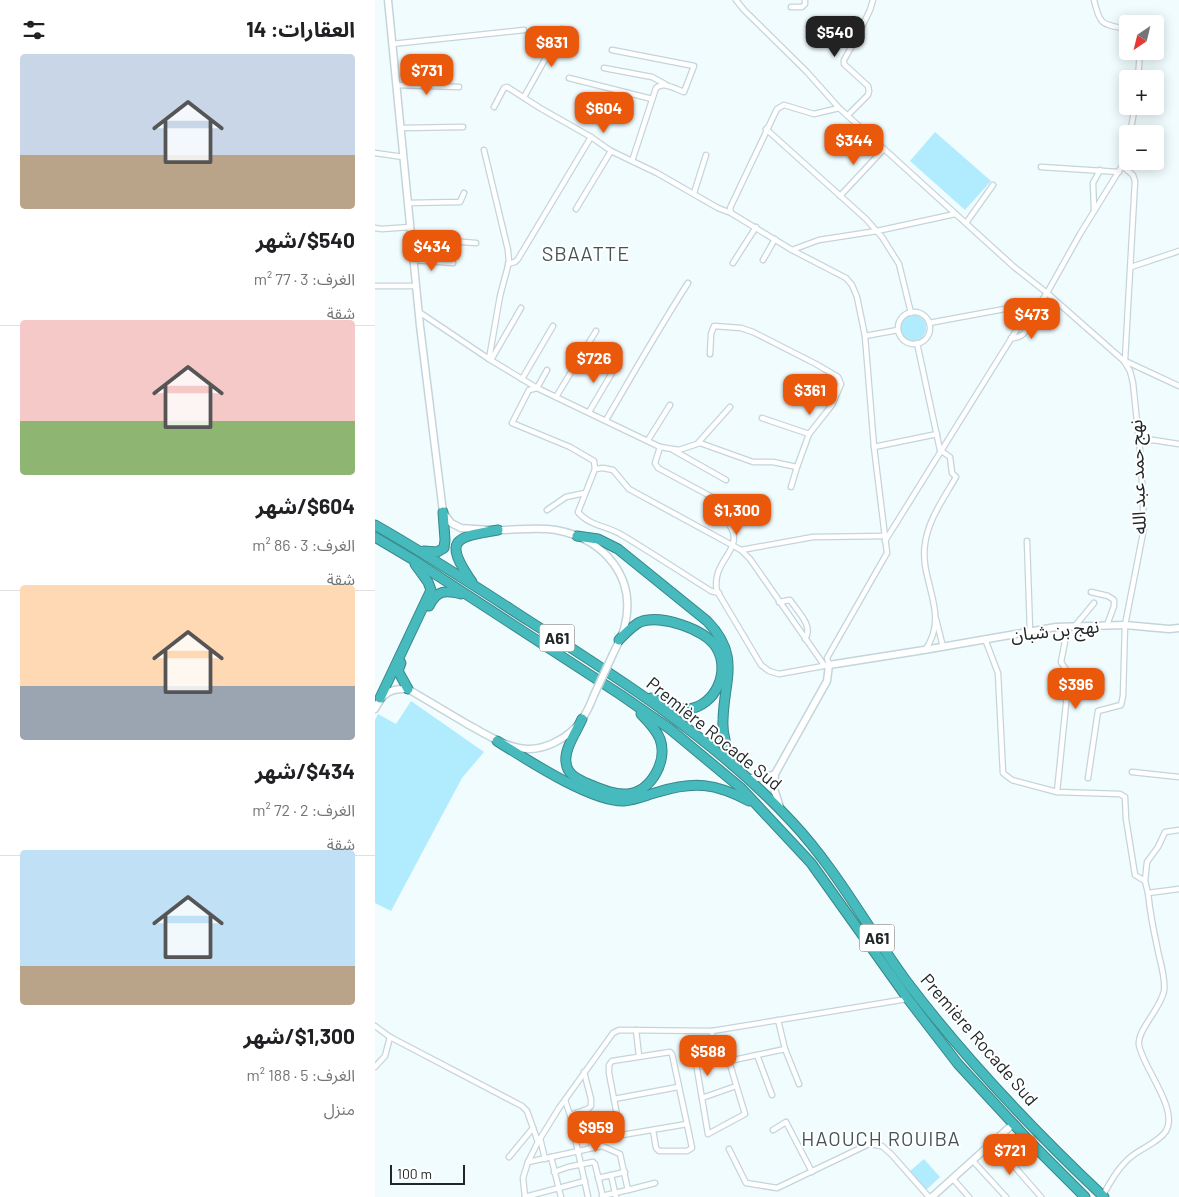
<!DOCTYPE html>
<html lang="ar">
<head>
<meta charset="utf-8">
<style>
	:root { --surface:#fff; --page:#f2f2f2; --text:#202124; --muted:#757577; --line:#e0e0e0; --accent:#ea580c }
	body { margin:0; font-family:Barlow,"Noto Sans Arabic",sans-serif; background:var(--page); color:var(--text); direction:rtl; height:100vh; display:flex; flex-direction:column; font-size:19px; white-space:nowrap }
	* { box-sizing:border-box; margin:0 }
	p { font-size:16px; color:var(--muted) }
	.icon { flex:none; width:28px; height:28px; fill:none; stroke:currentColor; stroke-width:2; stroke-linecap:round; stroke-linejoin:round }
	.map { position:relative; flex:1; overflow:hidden; direction:ltr }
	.panel { display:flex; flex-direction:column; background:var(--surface); width:375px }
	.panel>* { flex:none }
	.needle { width:32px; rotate:215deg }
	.fabs { position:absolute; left:744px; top:15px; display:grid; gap:10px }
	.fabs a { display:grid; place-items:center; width:45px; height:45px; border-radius:5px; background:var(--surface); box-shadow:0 2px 12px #0003; font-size:25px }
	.scale { position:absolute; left:15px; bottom:12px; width:75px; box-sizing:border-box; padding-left:5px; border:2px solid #212729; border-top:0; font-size:14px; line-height:18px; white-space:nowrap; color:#212729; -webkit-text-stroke:4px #fff; paint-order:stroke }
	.price { position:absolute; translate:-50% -42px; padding:0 11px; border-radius:10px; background:var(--accent); color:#fff; font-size:16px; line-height:32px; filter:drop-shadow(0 1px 2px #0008) }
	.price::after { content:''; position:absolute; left:50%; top:30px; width:15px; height:11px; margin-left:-8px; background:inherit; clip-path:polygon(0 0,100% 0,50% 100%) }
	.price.selected { background:#222; color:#fff }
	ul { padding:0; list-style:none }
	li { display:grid; align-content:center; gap:10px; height:265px; padding:0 20px }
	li+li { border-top:1px solid var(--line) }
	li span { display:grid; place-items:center; height:155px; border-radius:5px; color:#555 }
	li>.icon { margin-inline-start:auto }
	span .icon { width:90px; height:90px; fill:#fffc; stroke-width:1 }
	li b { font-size:21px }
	h2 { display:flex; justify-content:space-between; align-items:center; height:60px; padding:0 20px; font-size:21px }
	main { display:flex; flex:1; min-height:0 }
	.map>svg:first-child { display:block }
	.green { fill:#b1ecfe }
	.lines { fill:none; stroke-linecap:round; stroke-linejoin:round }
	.street-casing { stroke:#c4d5da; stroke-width:7 }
	.secondary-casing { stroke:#c4d5da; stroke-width:9 }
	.highway-casing { stroke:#398789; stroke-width:11 }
	.street { stroke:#fff; stroke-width:4.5 }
	.secondary { stroke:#fff; stroke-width:6 }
	.highway { stroke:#46babd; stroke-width:9 }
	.secondary-bridge-casing { stroke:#c4d5da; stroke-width:9; stroke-linecap:butt }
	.secondary-bridge { stroke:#fff; stroke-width:6 }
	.labels { text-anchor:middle; stroke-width:4; stroke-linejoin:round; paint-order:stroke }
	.shield { fill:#fff; stroke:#646869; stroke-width:1 }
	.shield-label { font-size:16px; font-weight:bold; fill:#212729 }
	.street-label { font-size:18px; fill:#212729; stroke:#fff }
	.quarter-label { font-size:20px; letter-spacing:1px; fill:#455357; stroke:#fff }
</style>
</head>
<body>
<main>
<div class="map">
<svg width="804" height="1197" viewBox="0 0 804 1197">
	<rect width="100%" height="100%" fill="#f1fcff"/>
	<!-- green -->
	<g class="green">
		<polygon points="560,132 616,181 590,210 535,161"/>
		<circle cx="538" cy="328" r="13"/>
		<polygon points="36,701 109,752 87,778 16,911 0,903 0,720 3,714 21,724"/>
		<polygon points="549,1159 565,1177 550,1191 534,1172"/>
	</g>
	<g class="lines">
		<defs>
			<g id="street">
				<polyline points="361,0 369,10 432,72 464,108 638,266 672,293 748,360 804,386"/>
				<path d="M719,0c6,26 8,24 33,29"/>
				<polyline points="416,7 427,7 430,4 430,0"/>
				<polyline points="17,44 149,30"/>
				<path d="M237,50l82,16 -10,26c-9,-3 -20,-11 -28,-4l-24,73"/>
				<polyline points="229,68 277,77 290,84"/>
				<polyline points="194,78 277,99"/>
				<polyline points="763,79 765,51"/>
				<polyline points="21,85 84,87"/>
				<polyline points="149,97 187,29"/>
				<polyline points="119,107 129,88 132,87 165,108 216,137 236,151 282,173 343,208 356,213"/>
				<polyline points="473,115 493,95 494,91 493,86 469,64 469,60 483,35 495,10 498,0"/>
				<polyline points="25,128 88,127"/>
				<polyline points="391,129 491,219 507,237 524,264 536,313"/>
				<polyline points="755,134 760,106"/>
				<polyline points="109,150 133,250 134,262 125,296 114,359"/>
				<polyline points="0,153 28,157"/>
				<polyline points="747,166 758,175 760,181 750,360"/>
				<polyline points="666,167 744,172"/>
				<polyline points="319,193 331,155"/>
				<polyline points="465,196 508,150"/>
				<polyline points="33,203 85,202 89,193"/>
				<polyline points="201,209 236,151"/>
				<polyline points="719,210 718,183 725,170"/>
				<polyline points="591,223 618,185"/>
				<polyline points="0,228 7,229 35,227"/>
				<polyline points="36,238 101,243"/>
				<polyline points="417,250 444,240 502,231 580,214"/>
				<polyline points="38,260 78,263"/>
				<polyline points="388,260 400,239"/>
				<polyline points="358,263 381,227"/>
				<polyline points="133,264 140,262 143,259 216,137"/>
				<polyline points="756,267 804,251"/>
				<polyline points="0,286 41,286"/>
				<path d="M44,312l70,47 48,29 123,59 -5,16 3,5 54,29 7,6 14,29c6,20 -22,32 -16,59l44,74 8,6 10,3 50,-9 -2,-7 60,-105 -13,-106 -9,-111 -8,-39 -5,-12 -6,-7 -54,-28 -61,-37 -1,-5 47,-99 7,-4 30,9 25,-6"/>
				<circle cx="539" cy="328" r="16"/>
				<path d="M554,323l81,-15 18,11c0,12 -4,19 -17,19"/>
				<polyline points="490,336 523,330"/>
				<path d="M542,343l23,107 10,7 2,16 4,4c-12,21 -28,43 -31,67 -6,37 26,70 0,106"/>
				<polyline points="116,360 146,308"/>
				<polyline points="172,370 162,388 154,390 137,423 195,447 219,461 220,469"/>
				<polyline points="147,379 178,326"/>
				<polyline points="181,397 221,331"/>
				<polyline points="214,412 241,366"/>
				<polyline points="387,418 434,434"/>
				<path d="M231,420c27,-46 53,-92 82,-137"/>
				<polyline points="273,440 295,405"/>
				<polyline points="764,442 778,440 804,444"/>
				<polyline points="323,443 355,407"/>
				<polyline points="285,447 304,450 325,443 378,462 398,462 422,467 434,434 457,405 466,384 463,377 441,364 378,332 366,328 339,326 336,334 335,354"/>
				<polyline points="499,447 562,434"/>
				<polyline points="298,450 351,480"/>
				<polyline points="416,487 422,467"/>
				<polyline points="172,510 191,497 210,493"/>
				<polyline points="510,541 644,326 656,316 672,293 705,234 747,166 752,146"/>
				<polyline points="652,541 655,631"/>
				<polyline points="366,550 438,537 511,536"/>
				<polyline points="716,592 733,596 739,600 739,606 732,625"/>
				<path d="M344,593l-8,-2c-29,-18 -59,-38 -89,-56 -14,-9 -33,-9 -44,-23l17,-43 8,-1 10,2 16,19 112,61 9,9 74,106"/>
				<path d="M404,602l11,-2c8,12 24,26 15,39"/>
				<polyline points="561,619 568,647"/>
				<polyline points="700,626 719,603"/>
				<polyline points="610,639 623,673 628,773 637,780 682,792 745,794 750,797 751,819 760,875 770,881"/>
				<polyline points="757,772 804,777"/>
				<polyline points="713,778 723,711 746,705 748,696 750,625 769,528 766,460 758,383 755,371 749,361"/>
				<polyline points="682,792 691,704 693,673 686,662 693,626"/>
				<polyline points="804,830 790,832 783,847 772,862 770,881 773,893 804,889"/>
				<polyline points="0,1026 15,1037 147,1106 152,1111 163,1142"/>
				<polyline points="261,1030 264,1056"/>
				<polyline points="337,1031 338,1058 321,1063 333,1134 370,1114 354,1061 382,1055"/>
				<polyline points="410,1049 424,1084"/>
				<polyline points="338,1058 354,1061"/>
				<polyline points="0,1067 10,1056 15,1037"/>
				<polyline points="209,1072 216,1099 216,1106 213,1109 195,1115 213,1197"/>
				<polyline points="397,1095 382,1055 410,1049 403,1020"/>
				<polyline points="327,1098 361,1086"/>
				<polyline points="239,1099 303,1087"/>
				<polyline points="190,1100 195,1115"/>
				<polyline points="209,1110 217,1147"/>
				<polyline points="278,1130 281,1148 284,1151 312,1151 317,1148 312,1124 297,1054 295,1052 237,1061 234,1065 234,1073 245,1131 247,1135 312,1124"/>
				<polyline points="398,1130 411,1122 437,1172"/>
				<polyline points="165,1138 170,1159"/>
				<polyline points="619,1143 666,1197"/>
				<polyline points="354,1149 371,1183 402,1188 494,1144 507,1146 517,1155 554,1197"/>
				<polyline points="134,1157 158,1128"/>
				<polyline points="176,1157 186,1197"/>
				<polyline points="598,1161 631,1197"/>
				<polyline points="153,1162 227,1146 245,1154 253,1190 280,1183"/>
				<polyline points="179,1172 193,1167 218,1162 220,1164 228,1197"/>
				<polyline points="236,1175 241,1197"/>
				<polyline points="223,1178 250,1172"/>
				<polyline points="578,1179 594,1197"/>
				<path d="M728,1195c8,-14 16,-29 29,-39 10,-8 27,-14 34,-25 13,-22 -23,-63 -27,-86 -2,-15 21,-35 25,-54 2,-14 -5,-32 -7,-45 -4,-18 -7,-35 -9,-53"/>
				<polyline points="227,1196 253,1190"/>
				<polyline points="150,1197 148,1178 153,1162 163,1142 184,1108 238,1033 244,1030 337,1031 532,999"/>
				<polyline points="150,1197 210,1181"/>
			</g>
			<g id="secondary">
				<path d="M13,0l32,326 23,186 8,11 10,5c13,1 25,2 38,2 19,0 38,-3 57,0 49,9 82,48 68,99 -3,9 -7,17 -11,25"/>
				<path d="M0,709c8,-16 15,-21 33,-20 20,12 39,23 59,35 17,9 33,20 52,24 23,5 51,-10 63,-29 5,-7 9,-16 12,-24"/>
				<polyline points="372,778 389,778 400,774"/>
				<polyline points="405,807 399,789 400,774 452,681 454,665 549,650 681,627 750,625 794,629 804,628"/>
				<polyline points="557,1197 638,1124"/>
			</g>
			<g id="highway">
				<path d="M0,525c53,30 103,63 154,96 93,59 188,120 263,201 45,48 76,107 115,160 59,78 126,148 197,215"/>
				<path d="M202,536l21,3 20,10 89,72c34,35 17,58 16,99 -1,16 5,30 10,45"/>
				<polyline points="0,537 37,559 246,695 295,729 366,788 436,863 533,999 583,1064 657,1144 710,1197"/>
				<polyline points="49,551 62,552 69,548 70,540 68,512"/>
				<path d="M97,582c-29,-42 -18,-45 26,-52"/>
				<path d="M54,606c8,-16 16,-16 32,-12"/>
				<path d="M244,640c6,-6 13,-14 21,-18 20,-8 65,7 76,25 15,23 0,59 -28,62 -13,1 -25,-7 -37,-11"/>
				<polyline points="26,663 23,671 33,689"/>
				<polyline points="5,698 56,590 53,582 40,564"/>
				<path d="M207,719c-5,12 -18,30 -16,43 1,12 10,16 20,21 13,5 26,12 41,11 24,-2 41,-33 33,-55 -4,-10 -12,-18 -19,-25"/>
				<path d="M122,741c29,18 94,61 127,60 11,-1 23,-6 34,-9 36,-11 57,-9 91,9"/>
			</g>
		</defs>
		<!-- street casing -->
		<use href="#street" class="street-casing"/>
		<!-- secondary casing -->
		<use href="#secondary" class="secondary-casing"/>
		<!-- highway casing -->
		<use href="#highway" class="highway-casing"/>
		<!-- street -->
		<use href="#street" class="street"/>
		<!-- secondary -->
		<use href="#secondary" class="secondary"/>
		<!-- highway -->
		<use href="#highway" class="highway"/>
		<defs>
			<polyline id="secondary-bridge" points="219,695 238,654"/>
		</defs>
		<!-- secondary-bridge casing -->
		<use href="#secondary-bridge" class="secondary-bridge-casing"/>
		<!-- secondary-bridge -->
		<use href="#secondary-bridge" class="secondary-bridge"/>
	</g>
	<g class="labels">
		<!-- shield labels -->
		<g class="shield">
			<rect x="164.5" y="624.5" width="35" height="27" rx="4"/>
			<rect x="484.5" y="924.5" width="35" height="27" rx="4"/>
		</g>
		<g class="shield-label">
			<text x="182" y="644">A61</text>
			<text x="502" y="944">A61</text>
		</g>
		<!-- street labels -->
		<g class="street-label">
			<text transform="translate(763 477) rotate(-92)" y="6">نهج حمد عبد الله</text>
			<text transform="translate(680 631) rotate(-6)" y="6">نهج بن شبان</text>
			<text transform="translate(339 734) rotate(39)" y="6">Première Rocade Sud</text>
			<text transform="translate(604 1040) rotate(49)" y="6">Première Rocade Sud</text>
		</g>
		<!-- quarter labels -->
		<g class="quarter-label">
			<text x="211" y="261">SBAATTE</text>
			<text x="506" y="1146">HAOUCH ROUIBA</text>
		</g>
	</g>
</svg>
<div class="fabs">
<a><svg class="needle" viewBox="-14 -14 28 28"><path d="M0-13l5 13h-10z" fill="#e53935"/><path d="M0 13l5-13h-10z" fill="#757577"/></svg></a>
<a>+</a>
<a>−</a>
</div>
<div class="scale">100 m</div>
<b class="price selected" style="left:460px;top:58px">$540</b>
<b class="price" style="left:177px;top:68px">$831</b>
<b class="price" style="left:52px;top:96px">$731</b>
<b class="price" style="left:229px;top:134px">$604</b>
<b class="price" style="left:479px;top:166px">$344</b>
<b class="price" style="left:57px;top:272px">$434</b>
<b class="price" style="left:657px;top:340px">$473</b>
<b class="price" style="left:219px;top:384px">$726</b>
<b class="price" style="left:435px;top:416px">$361</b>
<b class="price" style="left:362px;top:536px">$1,300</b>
<b class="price" style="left:701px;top:710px">$396</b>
<b class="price" style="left:333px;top:1077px">$588</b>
<b class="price" style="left:221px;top:1153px">$959</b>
<b class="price" style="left:635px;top:1176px">$721</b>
</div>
<section class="panel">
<h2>العقارات: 14<svg class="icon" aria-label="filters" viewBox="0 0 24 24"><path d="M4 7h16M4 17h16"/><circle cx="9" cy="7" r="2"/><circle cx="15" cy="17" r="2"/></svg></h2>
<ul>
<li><span style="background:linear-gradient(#c9d6e8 65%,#b9a48a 0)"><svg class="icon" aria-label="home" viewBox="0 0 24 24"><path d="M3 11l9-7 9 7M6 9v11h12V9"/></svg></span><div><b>$540/شهر</b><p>الغرف: 3 · 77 m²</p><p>شقة</p></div></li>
<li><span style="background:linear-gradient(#f6c9c9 65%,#8fb573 0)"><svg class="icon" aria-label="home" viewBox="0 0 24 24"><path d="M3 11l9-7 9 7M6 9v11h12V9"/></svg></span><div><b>$604/شهر</b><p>الغرف: 3 · 86 m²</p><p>شقة</p></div></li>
<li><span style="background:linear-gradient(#ffd9b3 65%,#9aa5b1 0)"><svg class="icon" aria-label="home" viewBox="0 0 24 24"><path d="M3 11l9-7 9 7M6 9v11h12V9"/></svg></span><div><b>$434/شهر</b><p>الغرف: 2 · 72 m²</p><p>شقة</p></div></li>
<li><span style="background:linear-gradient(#bfe0f5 75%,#b9a48a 0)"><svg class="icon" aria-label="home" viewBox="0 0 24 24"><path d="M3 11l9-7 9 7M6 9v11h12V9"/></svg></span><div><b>$1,300/شهر</b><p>الغرف: 5 · 188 m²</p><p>منزل</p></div></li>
</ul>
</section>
</main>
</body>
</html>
